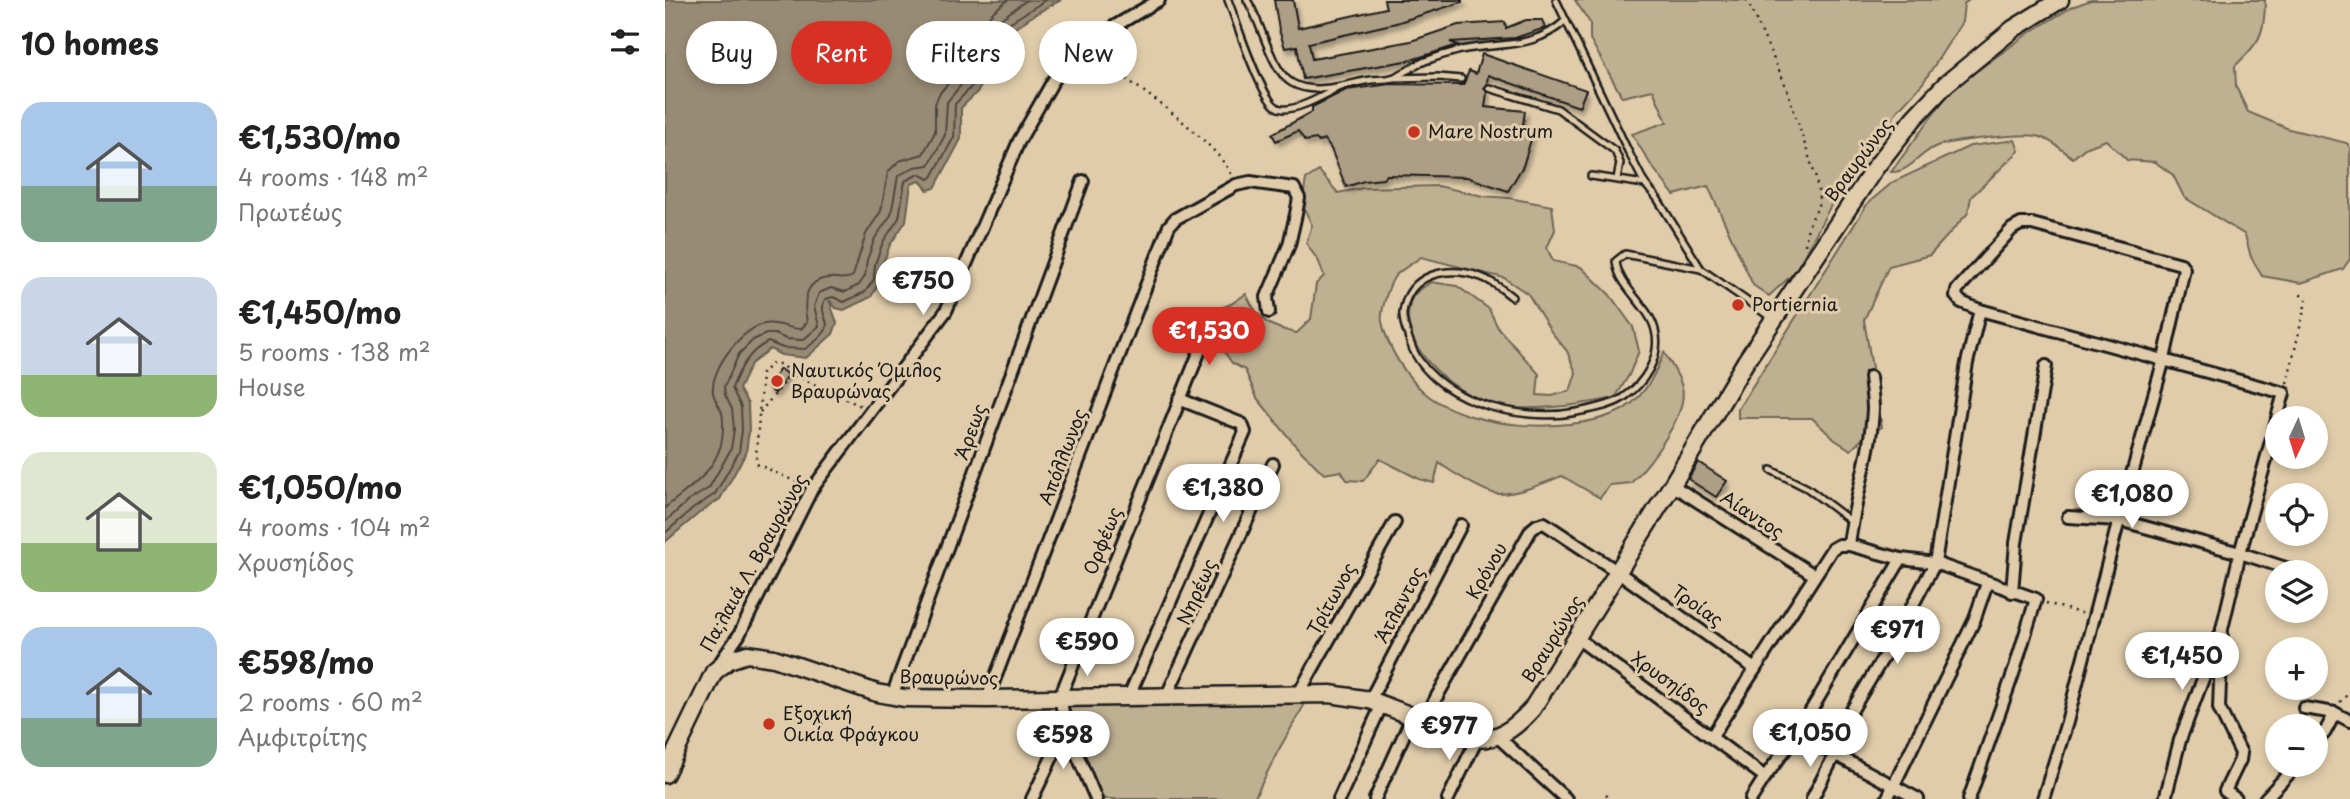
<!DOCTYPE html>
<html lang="en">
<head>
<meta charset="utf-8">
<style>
	:root { --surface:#fff; --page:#f6f6f6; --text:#222; --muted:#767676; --accent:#d93025 }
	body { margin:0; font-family:"Playpen Sans",sans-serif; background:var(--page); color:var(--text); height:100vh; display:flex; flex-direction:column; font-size:26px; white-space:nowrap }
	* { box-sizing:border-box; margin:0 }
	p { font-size:23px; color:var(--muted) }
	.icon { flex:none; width:38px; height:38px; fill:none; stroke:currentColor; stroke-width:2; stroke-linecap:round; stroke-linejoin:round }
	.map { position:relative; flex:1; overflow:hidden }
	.details { display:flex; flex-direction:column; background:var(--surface); width:665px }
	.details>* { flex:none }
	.guide { position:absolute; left:21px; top:21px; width:665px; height:63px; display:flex; gap:14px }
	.needle { width:46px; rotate:184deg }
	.buttons { position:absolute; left:1600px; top:406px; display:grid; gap:14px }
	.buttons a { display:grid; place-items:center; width:63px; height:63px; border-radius:50%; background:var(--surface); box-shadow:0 4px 10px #0003; font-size:35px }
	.price { position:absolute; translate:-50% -60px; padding:0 16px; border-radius:24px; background:#fff; color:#222; font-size:23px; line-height:46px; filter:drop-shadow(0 2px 4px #0008) }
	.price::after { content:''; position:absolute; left:50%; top:42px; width:21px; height:16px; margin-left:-10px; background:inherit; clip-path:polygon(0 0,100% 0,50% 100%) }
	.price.current { background:var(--accent); color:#fff }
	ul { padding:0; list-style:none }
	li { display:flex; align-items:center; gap:21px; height:175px; padding:0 21px }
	li span { display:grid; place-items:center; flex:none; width:196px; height:140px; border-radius:21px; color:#555 }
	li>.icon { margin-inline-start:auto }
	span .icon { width:84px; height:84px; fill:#fffc; stroke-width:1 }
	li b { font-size:30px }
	h2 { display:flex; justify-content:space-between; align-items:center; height:84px; padding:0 21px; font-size:30px }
	.pill { padding:0 24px; border-radius:32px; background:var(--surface); box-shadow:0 4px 10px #0003; font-size:24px; line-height:63px }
	.pill.current { background:var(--accent); color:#fff }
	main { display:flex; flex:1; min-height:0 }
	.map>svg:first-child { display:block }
	.green { fill:#c0b092; stroke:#6e6657; stroke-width:2 }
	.water { fill:#988b75; stroke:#665f51; stroke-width:2 }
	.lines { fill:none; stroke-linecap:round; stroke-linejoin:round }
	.shore { stroke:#4e4840; stroke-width:2 }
	.building { fill:#ad9e85; stroke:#1c1c1c; stroke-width:2; filter:url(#shadow) }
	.lane-casing { stroke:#1c1c1c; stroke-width:10 }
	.street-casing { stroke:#1c1c1c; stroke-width:16 }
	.secondary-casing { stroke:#1c1c1c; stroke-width:21 }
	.path { stroke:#1c1c1c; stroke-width:2.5; stroke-dasharray:2 5; stroke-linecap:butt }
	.lane { stroke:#e0ccaa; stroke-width:5 }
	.street { stroke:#e0ccaa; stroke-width:10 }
	.secondary { stroke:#e0ccaa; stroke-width:16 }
	.poi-dot { fill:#c8321e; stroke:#e0ccaa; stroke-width:2.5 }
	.labels { text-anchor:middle; stroke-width:6; stroke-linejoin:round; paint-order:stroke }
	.poi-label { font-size:18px; fill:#1c1c1c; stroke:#e0ccaa; text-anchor:start }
	.street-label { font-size:18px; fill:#1c1c1c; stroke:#e0ccaa }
</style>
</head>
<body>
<main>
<section class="details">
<h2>10 homes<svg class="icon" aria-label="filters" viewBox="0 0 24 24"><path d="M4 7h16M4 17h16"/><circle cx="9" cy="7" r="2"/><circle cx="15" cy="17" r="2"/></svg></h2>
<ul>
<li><span style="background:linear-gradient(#a9c7e8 60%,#7fa58c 0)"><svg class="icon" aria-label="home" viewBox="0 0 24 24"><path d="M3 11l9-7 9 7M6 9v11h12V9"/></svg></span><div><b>€1,530/mo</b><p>4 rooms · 148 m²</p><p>Πρωτέως</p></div></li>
<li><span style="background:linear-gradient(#c9d6e8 70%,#8fb573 0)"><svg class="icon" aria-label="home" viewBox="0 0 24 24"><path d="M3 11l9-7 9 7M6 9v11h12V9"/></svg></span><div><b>€1,450/mo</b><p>5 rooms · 138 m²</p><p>House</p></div></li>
<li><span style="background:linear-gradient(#dfe7d0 65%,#8fb573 0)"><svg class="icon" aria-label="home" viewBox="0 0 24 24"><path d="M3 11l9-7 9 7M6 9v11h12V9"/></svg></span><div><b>€1,050/mo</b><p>4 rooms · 104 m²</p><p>Χρυσηίδος</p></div></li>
<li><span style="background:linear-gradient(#a9c7e8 65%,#7fa58c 0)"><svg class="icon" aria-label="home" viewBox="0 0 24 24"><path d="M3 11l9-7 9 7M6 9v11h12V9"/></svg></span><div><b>€598/mo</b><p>2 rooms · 60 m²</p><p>Αμφιτρίτης</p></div></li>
</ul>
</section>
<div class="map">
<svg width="1685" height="799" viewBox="0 0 1685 799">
	<defs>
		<filter id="shadow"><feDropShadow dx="3" dy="5" stdDeviation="2" flood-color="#0004"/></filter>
	</defs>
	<rect width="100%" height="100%" fill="#e0ccaa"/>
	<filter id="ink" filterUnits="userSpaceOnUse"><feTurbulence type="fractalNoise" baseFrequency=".0143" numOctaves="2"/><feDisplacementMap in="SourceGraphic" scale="14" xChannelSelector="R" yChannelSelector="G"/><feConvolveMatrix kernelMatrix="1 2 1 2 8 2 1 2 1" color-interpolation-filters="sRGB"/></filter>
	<g filter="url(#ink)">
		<!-- green -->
		<g class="green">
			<polygon points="910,0 1304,0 1299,4 1297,22 1258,83 1232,111 1207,150 1171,196 1130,272 1104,296 1088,285 1043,186 1009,195 986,165 967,134 1002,122 988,90 957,97 925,39 925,23"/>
			<path d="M1426,0h174c0,35 -6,43 -30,66l1,21 12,25 41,17 58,14 3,5v111l-7,10 -42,14 -39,-7 -11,-19 -6,-22 -61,-38 -11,-22 -18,-13 -28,-2 -21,-20 -21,8 -12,10c-11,-8 -24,-20 -37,-22 -14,-3 -85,5 -99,10 -17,6 -27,27 -46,26l61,-83 77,-56 43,-26z"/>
			<polygon points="1350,140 1354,151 1306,197 1303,213 1265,255 1224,266 1199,320 1217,427 1199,437 1186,450 1170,440 1147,418 1073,418 1073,409 1203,203 1228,182 1305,146"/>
			<path d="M654,171l19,22 25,-5 75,-2 45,10 26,2 43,8 3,24 -8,18 6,13 28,6 28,27 24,33 6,24 -10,24 -14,23c-35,7 -77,13 -113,9 -39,-5 -106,-59 -92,-102 0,-2 2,-8 4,-10 4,-5 12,-9 17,-13l26,4 32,23 9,19 41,46 -2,21 15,1 18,-5 6,-18 -9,-22 -15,-18 -24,-39 -24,-16 -83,-21c-8,6 -19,12 -26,19 -6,8 -15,36 -13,46 6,27 26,59 48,75 45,32 136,37 186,16 26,-11 39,-37 48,-61 6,11 15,23 18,35 7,27 -33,77 -51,96l-21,2 -10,13 -38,-22c-20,8 -43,18 -64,18 -13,-1 -48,-23 -59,-31l-5,20 -15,-4 -39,-20 -17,22 -16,-1 -6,-9 -17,3 -29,-29 -38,-47 -12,-28 -13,-7 -18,-26 -15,-9 9,-15 23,-9 15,-10c13,27 22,33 51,39l14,-14 5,-35 8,-8 -5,-14 -13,-19 6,-18 -10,-21 4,-25z"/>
			<polygon points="646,693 613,751 589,799 431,799 395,697"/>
		</g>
		<!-- water -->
		<path class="water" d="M0,0h396c-31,16 -61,33 -77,67 -3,6 -1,15 -4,21 -4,7 -13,13 -19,20v31l-26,49 -7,2 -8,-9 -9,3 -5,37 -16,24 -8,21 -1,14 -10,17 -27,13 -8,-2 -7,-8 8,23 -4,11 -27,24 -25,-3 -11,-6 -19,15 -12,25 9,15 1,26 -3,23 -26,46 -22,15 -33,28z"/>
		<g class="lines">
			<!-- shore -->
			<g class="shore">
				<path d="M0,508c23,-20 46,-31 56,-63 2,-9 3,-23 1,-32 -2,-7 -7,-12 -9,-20 -3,-24 28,-64 51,-69 13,-3 24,5 37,5l6,-7c-4,-19 -3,-43 23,-44 10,-1 14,3 23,-2l13,-42 15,-23 7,-39 11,-11 24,-7 12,-22v-28l4,-10 16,-19 4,-16 16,-28 20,-21 13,-10"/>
				<polyline points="0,522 23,501 44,488 66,449 69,429 67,409 60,395 59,387 74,354 88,340 101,334 110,334 121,339 138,340 154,326 149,306 154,293 166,288 180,292 194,285 200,276 202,260 210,238 226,215 233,176 249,167 264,165 280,135 282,102 300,80 305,60 319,37 337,18 362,0"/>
				<path d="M0,533l29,-25 21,-14 24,-42 3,-22 -1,-23 -9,-19c8,-20 17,-37 36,-46l15,6 22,1c41,-28 10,-26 20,-50l8,-2 11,5 21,-10 9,-13 1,-15 8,-22 16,-24 6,-37 14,-7 10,5 3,-2 22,-40 1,-33 19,-20 3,-18 14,-24 18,-19 37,-23"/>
			</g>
		</g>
		<!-- building -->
		<g class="building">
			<polygon points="609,0 628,0 633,28 721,8 719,0 797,0 797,2 731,23 644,43 647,59 746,41 793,25 840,22 841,28 861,20 877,20 880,28 850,38 785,42 793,45 746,60 638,79 632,46 620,48 614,30"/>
			<polygon points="817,54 921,90 914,107 823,75 822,83 819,87 822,93 820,107 860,111 857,131 868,133 858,166 843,191 802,177 722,175 718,179 699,181 681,187 666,149 659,139 654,142 651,139 640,141 633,131 611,141 607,134 647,112 647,107 681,90 725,84 798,85 804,71 811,74"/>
			<polygon points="115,369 123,375 110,393 102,387"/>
			<polygon points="1033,462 1062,481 1051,497 1023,479"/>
		</g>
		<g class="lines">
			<defs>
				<g id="lane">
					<path d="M563,0c8,20 33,100 50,108 14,6 49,-14 61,-21"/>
					<path d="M582,0c15,23 24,71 45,83 23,13 54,1 79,-3 6,-1 14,0 21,-2 11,-4 22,-12 33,-17 11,-4 24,-8 36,-11 39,-8 73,0 105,-30"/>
					<polyline points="891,0 964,153 980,184 992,198 1036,269 1108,319"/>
					<polyline points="726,78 773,77 796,79"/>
					<polyline points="824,88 893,109 950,151 955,163 952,179"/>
					<polyline points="926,176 980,184"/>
					<path d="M847,297c-9,-7 -19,-16 -31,-20 -33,-12 -73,-4 -78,36 -1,8 4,19 6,26 18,62 112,84 168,73 14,-3 34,-6 46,-14 21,-14 39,-41 32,-68 -6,-25 -37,-43 -39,-69l9,-7 76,15"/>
					<polyline points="1106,470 1142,488 1187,522"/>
				</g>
				<g id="street">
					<polyline points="1315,310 1296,302 1291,296 1292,290 1347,229 1356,224 1367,224 1516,264 1519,269 1499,359 1450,535 1402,722 1378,799"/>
					<polyline points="1007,485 1149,575"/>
					<polyline points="1403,517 1454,520 1575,553 1612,420"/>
					<path d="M1184,545c5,-46 22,-90 24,-136 0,-10 -2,-22 -3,-32"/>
					<polyline points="1236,559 1132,734 1253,799"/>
					<polyline points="1347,592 1351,543 1381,366"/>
					<polyline points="912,638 1100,777 1132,734"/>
					<polyline points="54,664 74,635 147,489 281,311 354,141 388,81 407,58 418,48 440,32 494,0"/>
					<polyline points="634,693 730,522"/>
					<polyline points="502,695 608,464"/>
					<polyline points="227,696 418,181"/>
					<polyline points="464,696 580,432 577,424 514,399"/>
					<polyline points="322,699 504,226 510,219 571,185 585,182 629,188 634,198 631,214 624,245 602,297 604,312"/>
					<polyline points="705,700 796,525"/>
					<polyline points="1639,708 1670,713 1685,721"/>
					<polyline points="758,721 866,530 872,525 879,523 953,572 1090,669"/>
					<polyline points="1047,736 1167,549 1174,545 1184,545 1236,559 1270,563 1371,599 1348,674 1304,799"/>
					<polyline points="833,737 901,799"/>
					<polyline points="1650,744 1660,732 1670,713"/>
					<polyline points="1163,750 1234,631 1270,563 1302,363 1315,310 1619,393 1612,418"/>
					<polyline points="367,799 401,728"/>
					<polyline points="431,799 401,728 395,697 546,323"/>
					<polyline points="674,799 717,704"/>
					<polyline points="710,799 747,717"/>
					<polyline points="783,799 812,739"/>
					<polyline points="1086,799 1100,777"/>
					<polyline points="1147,799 1170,754"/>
					<polyline points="1222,799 1309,621 1322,583"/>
					<polyline points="1500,799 1515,740 1554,636"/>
					<polyline points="1571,799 1560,791 1575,760 1576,753 1554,708 1557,629 1575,553 1627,570"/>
					<polyline points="1600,799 1632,765"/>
				</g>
				<path id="secondary" d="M0,774l49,-102 15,-12 18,-6 27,4 103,35 27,5 83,1 343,-5 40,6 99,38c29,4 45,-9 63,-29l140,-224 74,-124 129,-193 39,-50 32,-34 67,-55 47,-29"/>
			</defs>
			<!-- lane casing -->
			<use href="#lane" class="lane-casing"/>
			<!-- street casing -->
			<use href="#street" class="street-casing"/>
			<!-- secondary casing -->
			<use href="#secondary" class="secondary-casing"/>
			<!-- path -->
			<g class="path">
				<polyline points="1082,0 1120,84 1150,175 1154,195 1153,207 1143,226 1140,245"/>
				<path d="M427,55c37,26 122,82 140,121"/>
				<polyline points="1622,383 1640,306 1641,300 1634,293"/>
				<polyline points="95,412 127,374 142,363"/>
				<polyline points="138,485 92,464 91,457 97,374 106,364 115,364 127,374 196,406"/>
				<polyline points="1381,603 1418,614"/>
				<polyline points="1675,702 1685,692"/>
				<polyline points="941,795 946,799"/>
			</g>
			<!-- lane -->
			<use href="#lane" class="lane"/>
			<!-- street -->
			<use href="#street" class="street"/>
			<!-- secondary -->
			<use href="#secondary" class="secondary"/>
		</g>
	</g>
	<!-- markers -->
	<g class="poi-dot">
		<circle cx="749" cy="132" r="7"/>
		<circle cx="1073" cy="305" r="7"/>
		<circle cx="112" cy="381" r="7"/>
		<circle cx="104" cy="724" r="7"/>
	</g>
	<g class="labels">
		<!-- poi labels -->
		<g class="poi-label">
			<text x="763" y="138">Mare Nostrum</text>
			<text x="1087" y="311">Portiernia</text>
			<text x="126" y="377">Ναυτικός Όμιλος<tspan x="126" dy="21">Βραυρώνας</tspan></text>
			<text x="118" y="720">Εξοχική<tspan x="118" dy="21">Οικία Φράγκου</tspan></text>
		</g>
		<!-- street labels -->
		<g class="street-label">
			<text transform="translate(1194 160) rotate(-53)" y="6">Βραυρώνος</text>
			<text transform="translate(306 432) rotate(-70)" y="6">Άρεως</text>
			<text transform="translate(398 457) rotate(-69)" y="6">Απόλλωνος</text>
			<text transform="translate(1087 515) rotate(33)" y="6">Αίαντος</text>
			<text transform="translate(438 541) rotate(-68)" y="6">Ορφέως</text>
			<text transform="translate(89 563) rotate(-61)" y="6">Πα;λαιά Λ. Βραυρώνος</text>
			<text transform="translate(822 571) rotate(-60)" y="6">Κρόνου</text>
			<text transform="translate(532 592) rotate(-66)" y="6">Νηρέως</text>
			<text transform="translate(667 599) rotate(-61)" y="6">Τρίτωνος</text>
			<text transform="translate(735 605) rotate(-62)" y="6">Άτλαντος</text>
			<text transform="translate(1032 606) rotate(35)" y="6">Τροίας</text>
			<text transform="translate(888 639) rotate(-58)" y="6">Βραυρώνος</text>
			<text transform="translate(284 678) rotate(1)" y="6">Βραυρώνος</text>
			<text transform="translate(1005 683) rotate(36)" y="6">Χρυσηίδος</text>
		</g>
	</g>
</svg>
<div class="buttons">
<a><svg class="needle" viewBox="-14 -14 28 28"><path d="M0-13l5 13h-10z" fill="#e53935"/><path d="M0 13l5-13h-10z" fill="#767676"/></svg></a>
<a><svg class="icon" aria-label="locate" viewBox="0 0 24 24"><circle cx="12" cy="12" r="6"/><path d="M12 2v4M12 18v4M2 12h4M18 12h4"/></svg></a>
<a><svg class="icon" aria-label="layers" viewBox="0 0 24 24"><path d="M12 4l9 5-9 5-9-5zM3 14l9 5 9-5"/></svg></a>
<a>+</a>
<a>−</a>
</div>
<b class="price" style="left:258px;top:317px">€750</b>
<b class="price current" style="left:544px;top:367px">€1,530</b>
<b class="price" style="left:558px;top:524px">€1,380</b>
<b class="price" style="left:1467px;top:530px">€1,080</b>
<b class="price" style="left:1232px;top:666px">€971</b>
<b class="price" style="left:422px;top:678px">€590</b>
<b class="price" style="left:1517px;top:692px">€1,450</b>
<b class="price" style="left:784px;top:762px">€977</b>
<b class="price" style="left:1145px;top:769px">€1,050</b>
<b class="price" style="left:398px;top:771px">€598</b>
<div class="guide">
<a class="pill">Buy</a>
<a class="pill current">Rent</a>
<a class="pill">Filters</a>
<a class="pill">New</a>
</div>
</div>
</main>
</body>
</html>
